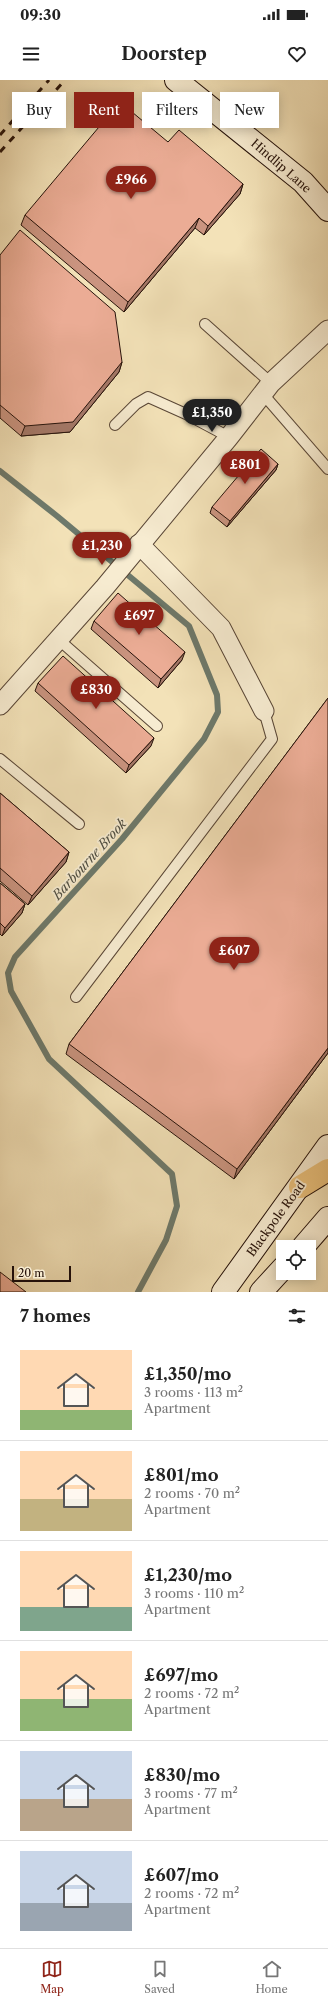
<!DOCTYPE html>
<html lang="en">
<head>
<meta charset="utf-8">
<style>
	:root { --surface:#fff; --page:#f6f6f6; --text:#222; --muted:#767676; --line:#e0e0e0; --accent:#8f2418 }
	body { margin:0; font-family:"Libre Caslon Text",serif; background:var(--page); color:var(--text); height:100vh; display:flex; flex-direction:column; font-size:15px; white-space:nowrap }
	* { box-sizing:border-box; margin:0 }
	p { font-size:13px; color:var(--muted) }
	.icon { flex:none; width:22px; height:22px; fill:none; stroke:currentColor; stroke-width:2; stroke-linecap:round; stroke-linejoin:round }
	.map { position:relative; height:1212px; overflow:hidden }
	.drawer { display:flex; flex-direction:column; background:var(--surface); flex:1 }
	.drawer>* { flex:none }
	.hud { position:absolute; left:12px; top:12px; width:304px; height:36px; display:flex; gap:8px }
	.buttons { position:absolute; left:276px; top:1160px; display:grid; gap:8px }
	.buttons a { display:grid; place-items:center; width:40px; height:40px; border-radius:0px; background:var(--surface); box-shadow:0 2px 10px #0003; font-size:20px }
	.scale { position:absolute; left:12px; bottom:10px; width:59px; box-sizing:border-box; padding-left:4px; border:2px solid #26120a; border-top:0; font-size:11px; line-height:14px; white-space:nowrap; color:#26120a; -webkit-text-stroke:3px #f7ecd1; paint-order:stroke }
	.price { position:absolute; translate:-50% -34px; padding:0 9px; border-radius:14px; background:var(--accent); color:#fff; font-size:13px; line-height:26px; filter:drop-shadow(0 1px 2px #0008) }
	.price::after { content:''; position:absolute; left:50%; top:24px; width:12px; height:9px; margin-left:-6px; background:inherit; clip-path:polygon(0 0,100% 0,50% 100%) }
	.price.selected { background:#222; color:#fff }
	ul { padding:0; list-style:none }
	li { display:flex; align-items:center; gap:12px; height:100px; padding:0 20px }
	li+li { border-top:1px solid var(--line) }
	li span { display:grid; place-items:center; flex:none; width:112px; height:80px; border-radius:0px; color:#555 }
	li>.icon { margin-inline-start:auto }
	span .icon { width:48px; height:48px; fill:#fffc; stroke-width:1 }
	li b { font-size:17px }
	h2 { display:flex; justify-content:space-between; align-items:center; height:48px; padding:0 20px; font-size:17px }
	.tag { padding:0 14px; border-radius:0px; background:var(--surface); box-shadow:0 2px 10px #0003; font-size:14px; line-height:36px }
	.tag.selected { background:var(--accent); color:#fff }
	.status { display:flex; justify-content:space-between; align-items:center; height:28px; padding:0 20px; background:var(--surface); direction:ltr }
	.status svg { height:11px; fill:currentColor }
	header { display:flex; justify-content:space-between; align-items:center; height:52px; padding:0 20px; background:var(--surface); font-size:18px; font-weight:800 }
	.menu { display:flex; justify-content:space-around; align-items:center; height:56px; border-top:1px solid var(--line); background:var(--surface); font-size:11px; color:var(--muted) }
	.menu a { display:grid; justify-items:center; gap:2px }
	.menu .selected { color:var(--accent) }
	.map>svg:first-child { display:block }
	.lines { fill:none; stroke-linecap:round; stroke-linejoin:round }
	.stream { stroke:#6d796b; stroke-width:6 }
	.lane-casing { stroke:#594636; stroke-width:12 }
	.street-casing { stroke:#594636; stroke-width:21 }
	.secondary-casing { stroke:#26120a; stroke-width:24 }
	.highway-casing { stroke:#26120a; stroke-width:24 }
	.lane { stroke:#f7ecd1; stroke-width:10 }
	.street { stroke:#f7ecd1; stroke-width:19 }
	.secondary { stroke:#f7ecd1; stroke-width:22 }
	.highway { stroke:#eac17c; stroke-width:22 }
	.rail { stroke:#26120a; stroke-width:3; stroke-dasharray:7 7; stroke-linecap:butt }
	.wall { fill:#ca9480; stroke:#26120a }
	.shaded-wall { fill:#a47868; stroke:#26120a }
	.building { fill:#ebac95; stroke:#26120a }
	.labels { text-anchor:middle; stroke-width:3.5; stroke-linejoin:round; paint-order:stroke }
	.street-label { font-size:12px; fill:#26120a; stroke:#f7ecd1 }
	.water-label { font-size:13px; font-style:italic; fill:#4f4e42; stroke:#f7ecd1 }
</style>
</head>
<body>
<div class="status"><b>09:30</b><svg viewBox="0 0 49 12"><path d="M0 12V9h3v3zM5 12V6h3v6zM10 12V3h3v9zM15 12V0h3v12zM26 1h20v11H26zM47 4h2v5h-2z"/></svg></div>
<header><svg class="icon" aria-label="menu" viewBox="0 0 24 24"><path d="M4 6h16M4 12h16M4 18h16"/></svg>Doorstep<svg class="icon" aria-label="heart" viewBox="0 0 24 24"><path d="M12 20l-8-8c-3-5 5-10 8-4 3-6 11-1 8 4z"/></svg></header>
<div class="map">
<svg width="328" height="1212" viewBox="0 0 328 1212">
	<rect width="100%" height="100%" fill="#f3e2b8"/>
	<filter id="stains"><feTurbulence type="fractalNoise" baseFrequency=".005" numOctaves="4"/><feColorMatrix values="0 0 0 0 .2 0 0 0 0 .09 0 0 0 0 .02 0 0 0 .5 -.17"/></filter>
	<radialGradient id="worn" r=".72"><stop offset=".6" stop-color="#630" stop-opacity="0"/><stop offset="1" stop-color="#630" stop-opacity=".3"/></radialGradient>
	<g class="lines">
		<!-- stream -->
		<polyline class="stream" points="0,391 57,436 189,546 217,615 218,632 204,659 122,759 15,877 8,893 11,911 49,979 172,1094 177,1126 166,1160 138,1212"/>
		<defs>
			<g id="lane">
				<polyline points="205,244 271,303"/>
				<polyline points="263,314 328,389"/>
				<polyline points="115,345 136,324 148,317 186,334 229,357"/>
				<polyline points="58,559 157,646"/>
				<polyline points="0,679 79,744"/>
				<polyline points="76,917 272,659 264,631"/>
			</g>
			<g id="street">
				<polyline points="139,464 221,548 264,631"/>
				<polyline points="0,625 105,507 229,357 271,303 328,250"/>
			</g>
			<g id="secondary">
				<polyline points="176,0 303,102 328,130"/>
				<polyline points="303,1167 328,1138"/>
				<polyline points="223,1212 328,1066"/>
				<polyline points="261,1212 283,1188"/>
			</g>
			<polyline id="highway" points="300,1107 328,1090"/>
		</defs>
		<!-- lane casing -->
		<use href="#lane" class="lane-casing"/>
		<!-- street casing -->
		<use href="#street" class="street-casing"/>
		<!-- secondary casing -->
		<use href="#secondary" class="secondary-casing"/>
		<!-- highway casing -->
		<use href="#highway" class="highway-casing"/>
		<!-- lane -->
		<use href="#lane" class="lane"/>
		<!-- street -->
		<use href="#street" class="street"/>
		<!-- secondary -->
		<use href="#secondary" class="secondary"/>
		<!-- highway -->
		<use href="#highway" class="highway"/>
		<!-- rail -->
		<g class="rail">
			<polyline points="0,55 49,0"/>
			<polyline points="0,72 65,0"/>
		</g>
	</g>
	<!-- wall -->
	<g class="wall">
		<polygon points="168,62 243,104 240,114 204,155 195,148 124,232 21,145 25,135"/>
		<polygon points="0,175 122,282 119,292 70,352 21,356 0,338"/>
		<polygon points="278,384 276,390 227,447 210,433 212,427"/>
		<polygon points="94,541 182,580 158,608 91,549"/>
		<polygon points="38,603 151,666 126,693 35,611"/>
		<polygon points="328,618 328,973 234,1099 66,974 69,964"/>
		<polygon points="0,713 69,772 66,782 28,825 0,801"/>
		<polygon points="0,803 25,824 22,833 2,856 0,854"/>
	</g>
	<!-- shaded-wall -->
	<g class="shaded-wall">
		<polygon points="243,104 240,114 204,155 208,146"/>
		<polygon points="199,138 195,148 124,232 128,222"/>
		<polygon points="122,282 119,292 70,352 21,356 25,346"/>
		<polygon points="278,384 276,390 227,447 230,441"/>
		<polygon points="185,572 182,580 158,608 161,599"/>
		<polygon points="154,658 151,666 126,693 129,685"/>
		<polygon points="69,772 66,782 28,825 32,816"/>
		<polygon points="25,824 22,833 2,856 5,848"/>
		<polygon points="328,968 328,973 234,1099 237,1089"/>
	</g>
	<!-- building -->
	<g class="building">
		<polygon points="120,22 168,62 179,50 243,104 208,146 199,138 128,222 25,135"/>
		<polygon points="20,150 115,232 122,282 73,342 25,346 0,325 0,175"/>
		<polygon points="261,369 278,384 230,441 212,427"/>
		<polygon points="118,513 185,572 161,599 94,541"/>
		<polygon points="63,576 154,658 129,685 38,603"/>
		<polygon points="328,618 328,968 237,1089 69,964"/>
		<polygon points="0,713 69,772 32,816 0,788"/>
		<polygon points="0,803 25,824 5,848 0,843"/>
		<polygon points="0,1192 26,1212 0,1212"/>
	</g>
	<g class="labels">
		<!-- street labels -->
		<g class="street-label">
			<text transform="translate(281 86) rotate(41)" y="4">Hindlip Lane</text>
			<text transform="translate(276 1139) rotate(-54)" y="4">Blackpole Road</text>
		</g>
		<!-- water labels -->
		<g class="water-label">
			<text transform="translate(89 779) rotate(-48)" y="5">Barbourne Brook</text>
		</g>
	</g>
	<rect width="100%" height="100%" filter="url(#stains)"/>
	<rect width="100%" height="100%" fill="url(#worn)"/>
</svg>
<div class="buttons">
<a><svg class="icon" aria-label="locate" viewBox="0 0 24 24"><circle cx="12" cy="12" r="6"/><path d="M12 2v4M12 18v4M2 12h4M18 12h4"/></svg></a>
</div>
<div class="scale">20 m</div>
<b class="price" style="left:131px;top:120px">£966</b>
<b class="price selected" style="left:212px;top:353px">£1,350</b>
<b class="price" style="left:245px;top:405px">£801</b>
<b class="price" style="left:102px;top:486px">£1,230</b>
<b class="price" style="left:139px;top:556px">£697</b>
<b class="price" style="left:96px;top:630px">£830</b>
<b class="price" style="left:234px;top:891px">£607</b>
<div class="hud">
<a class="tag">Buy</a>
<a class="tag selected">Rent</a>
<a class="tag">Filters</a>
<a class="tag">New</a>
</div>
</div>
<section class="drawer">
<h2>7 homes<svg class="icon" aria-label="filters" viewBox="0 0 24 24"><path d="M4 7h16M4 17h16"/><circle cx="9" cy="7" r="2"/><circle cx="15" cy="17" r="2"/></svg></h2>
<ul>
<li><span style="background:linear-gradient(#ffd9b3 75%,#8fb573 0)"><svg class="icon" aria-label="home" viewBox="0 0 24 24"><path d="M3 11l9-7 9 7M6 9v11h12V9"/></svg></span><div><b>£1,350/mo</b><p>3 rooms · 113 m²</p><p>Apartment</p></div></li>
<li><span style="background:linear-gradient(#ffd9b3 60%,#c2b280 0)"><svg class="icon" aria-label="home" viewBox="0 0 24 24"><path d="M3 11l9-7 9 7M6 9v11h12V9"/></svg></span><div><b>£801/mo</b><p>2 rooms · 70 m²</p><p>Apartment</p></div></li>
<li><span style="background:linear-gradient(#ffd9b3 70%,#7fa58c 0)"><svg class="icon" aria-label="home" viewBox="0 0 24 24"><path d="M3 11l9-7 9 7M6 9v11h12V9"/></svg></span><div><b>£1,230/mo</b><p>3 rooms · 110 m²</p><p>Apartment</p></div></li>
<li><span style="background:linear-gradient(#ffd9b3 60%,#8fb573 0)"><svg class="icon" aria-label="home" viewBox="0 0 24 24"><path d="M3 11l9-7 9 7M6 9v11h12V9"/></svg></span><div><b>£697/mo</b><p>2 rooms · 72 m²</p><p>Apartment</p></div></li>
<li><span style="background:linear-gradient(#c9d6e8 60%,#b9a48a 0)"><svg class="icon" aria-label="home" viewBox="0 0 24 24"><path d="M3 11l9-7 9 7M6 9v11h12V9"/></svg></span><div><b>£830/mo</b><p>3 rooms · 77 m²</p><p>Apartment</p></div></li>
<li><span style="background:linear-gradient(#c9d6e8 65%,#9aa5b1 0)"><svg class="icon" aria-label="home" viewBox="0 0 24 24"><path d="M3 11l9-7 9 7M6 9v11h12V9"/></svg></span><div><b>£607/mo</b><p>2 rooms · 72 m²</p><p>Apartment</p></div></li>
</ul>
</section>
<nav class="menu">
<a class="selected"><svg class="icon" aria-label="map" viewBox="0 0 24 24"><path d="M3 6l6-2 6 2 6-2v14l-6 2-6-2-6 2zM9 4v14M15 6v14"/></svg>Map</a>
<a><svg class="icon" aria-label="saved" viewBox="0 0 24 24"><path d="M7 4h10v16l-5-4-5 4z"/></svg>Saved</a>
<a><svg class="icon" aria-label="home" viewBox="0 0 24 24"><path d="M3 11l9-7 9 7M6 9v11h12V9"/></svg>Home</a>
</nav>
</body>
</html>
